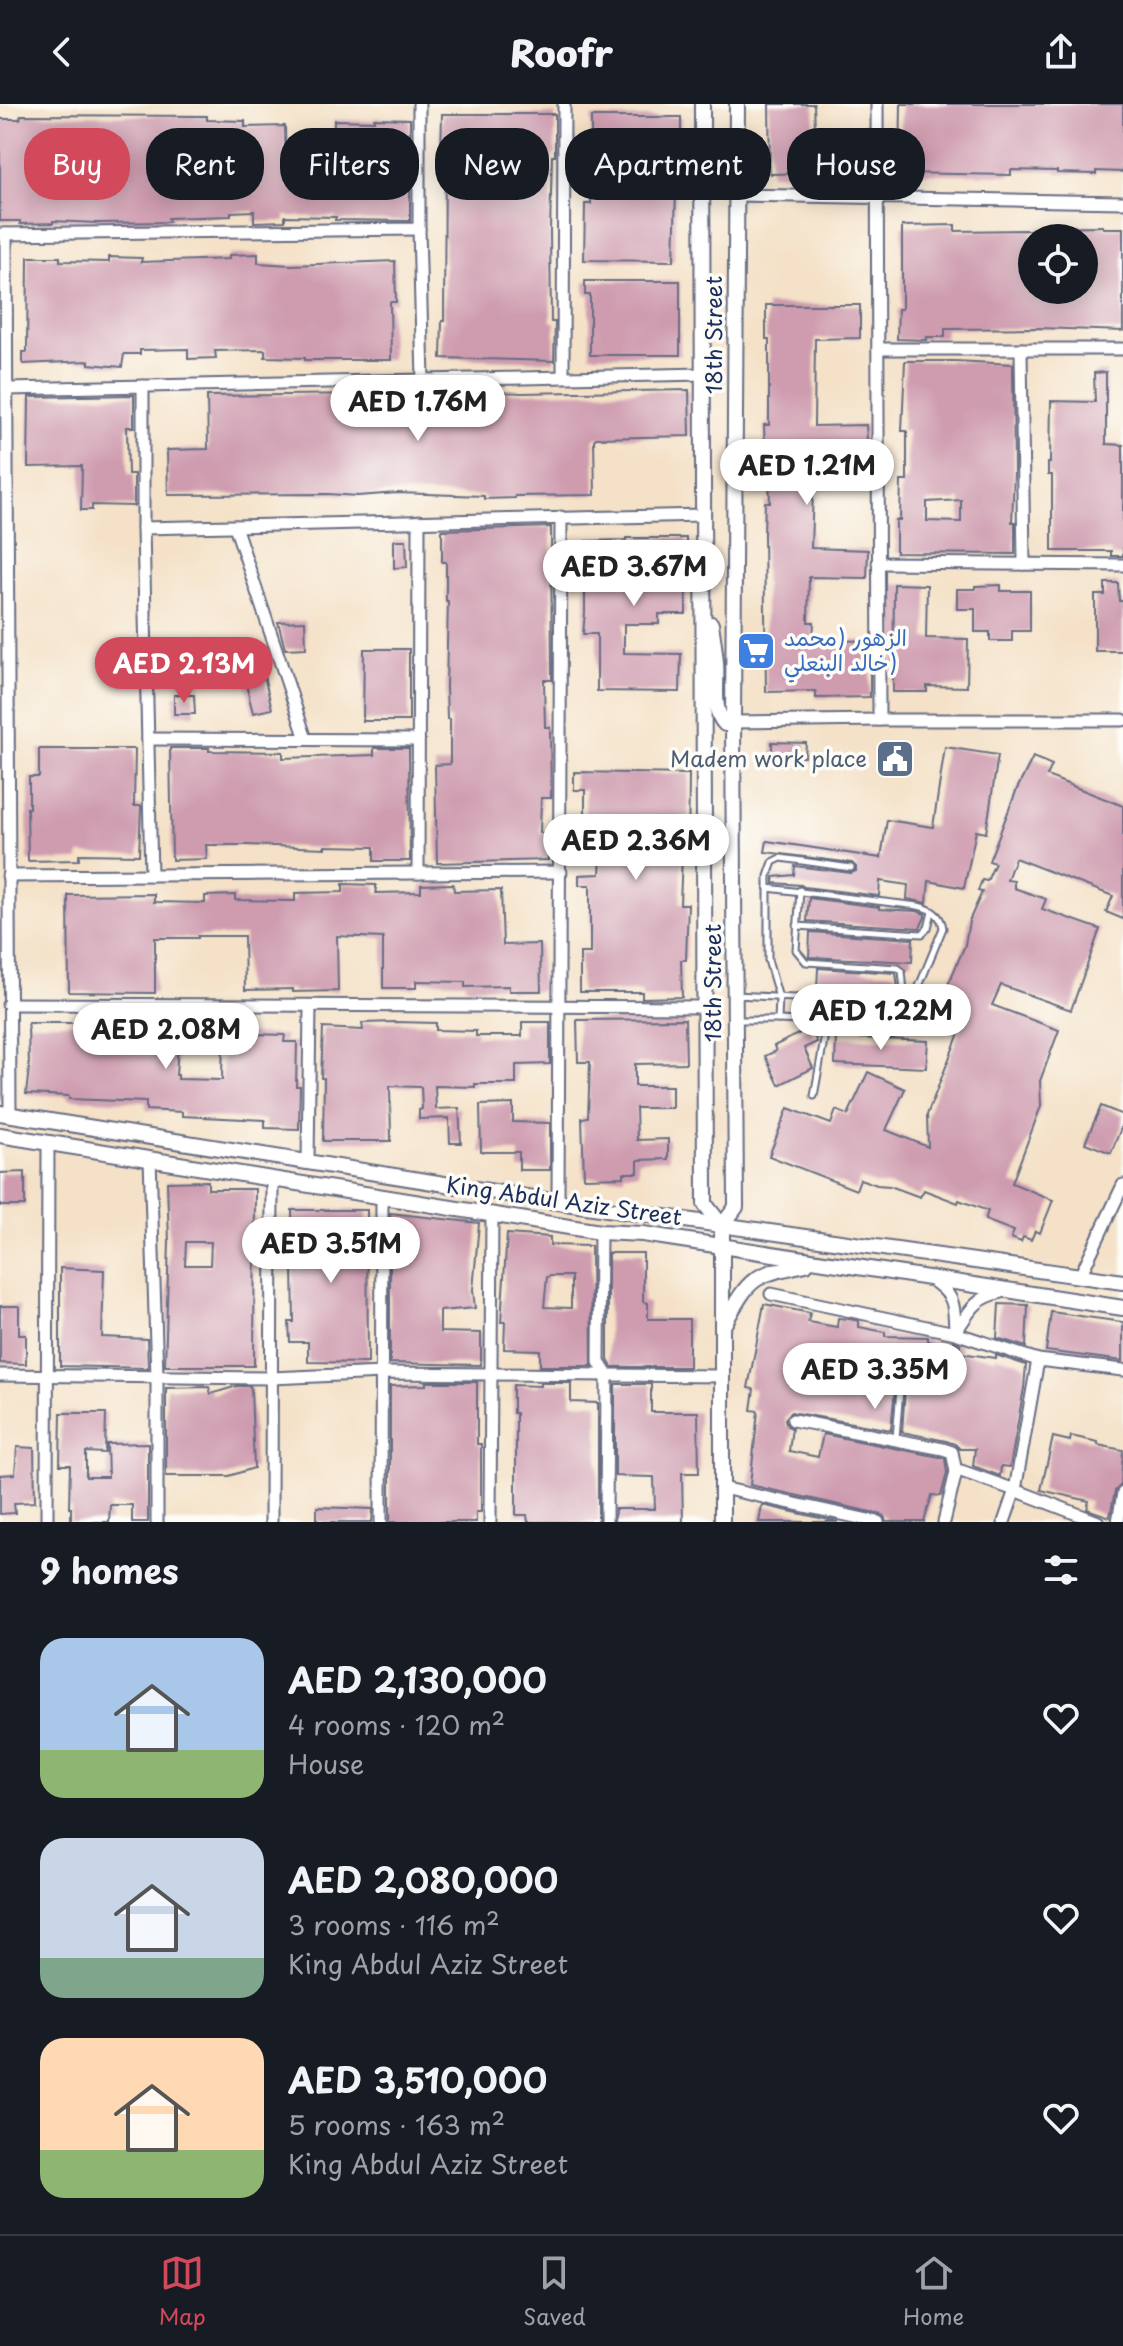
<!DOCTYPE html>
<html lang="en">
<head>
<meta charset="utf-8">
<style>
	:root { --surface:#171b24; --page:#242831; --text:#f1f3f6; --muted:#9ea1a6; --line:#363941; --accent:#d1495b }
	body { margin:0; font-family:"Playpen Sans","Playpen Sans Arabic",sans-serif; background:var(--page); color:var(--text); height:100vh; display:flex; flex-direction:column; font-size:30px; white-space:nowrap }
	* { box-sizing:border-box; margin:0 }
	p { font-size:26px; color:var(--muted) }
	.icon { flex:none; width:44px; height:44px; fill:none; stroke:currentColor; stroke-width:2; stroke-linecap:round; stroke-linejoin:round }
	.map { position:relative; height:1418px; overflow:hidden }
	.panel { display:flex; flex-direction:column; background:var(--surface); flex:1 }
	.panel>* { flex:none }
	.top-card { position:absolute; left:24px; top:24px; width:1076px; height:72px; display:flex; gap:16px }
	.tools { position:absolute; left:1018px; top:120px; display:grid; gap:16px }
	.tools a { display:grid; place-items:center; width:80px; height:80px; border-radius:50%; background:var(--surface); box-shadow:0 4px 20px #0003; font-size:40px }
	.price { position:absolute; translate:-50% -68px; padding:0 18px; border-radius:28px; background:#fff; color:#222; font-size:26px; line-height:52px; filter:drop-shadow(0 2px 4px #0008) }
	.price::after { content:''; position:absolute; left:50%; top:48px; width:24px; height:18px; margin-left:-12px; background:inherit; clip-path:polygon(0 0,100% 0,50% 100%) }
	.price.on { background:var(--accent); color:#fff }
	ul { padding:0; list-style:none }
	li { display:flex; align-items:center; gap:24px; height:200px; padding:0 40px }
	li span { display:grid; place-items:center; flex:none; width:224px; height:160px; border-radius:24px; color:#555 }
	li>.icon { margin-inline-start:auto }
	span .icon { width:96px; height:96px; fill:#fffc; stroke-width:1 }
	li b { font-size:34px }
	h2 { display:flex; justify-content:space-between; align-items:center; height:96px; padding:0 40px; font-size:34px }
	.pill { padding:0 28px; border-radius:32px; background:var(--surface); box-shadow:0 4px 20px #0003; font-size:28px; line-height:72px }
	.pill.on { background:var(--accent); color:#fff }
	header { display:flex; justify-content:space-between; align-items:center; height:104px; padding:0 40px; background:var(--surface); font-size:36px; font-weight:800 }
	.menu { display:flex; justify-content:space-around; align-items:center; height:112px; border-top:2px solid var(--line); background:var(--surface); font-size:22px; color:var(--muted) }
	.menu a { display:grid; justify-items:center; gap:4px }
	.menu .on { color:var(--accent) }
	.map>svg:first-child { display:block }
	.building { fill:#ce9baf; fill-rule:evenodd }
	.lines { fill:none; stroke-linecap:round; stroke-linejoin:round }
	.lane-casing { stroke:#676d83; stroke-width:9 }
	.street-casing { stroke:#676d83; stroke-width:15 }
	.secondary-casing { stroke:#676d83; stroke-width:18 }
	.lane { stroke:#fff; stroke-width:5 }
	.street { stroke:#fff; stroke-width:11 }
	.secondary { stroke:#fff; stroke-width:14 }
	.labels { text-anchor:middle; stroke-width:7; stroke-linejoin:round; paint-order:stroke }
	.street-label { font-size:22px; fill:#1b2f5e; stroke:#fdfcf7 }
	.shop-label { font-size:22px; fill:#366cbe; stroke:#fdfcf7; text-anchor:start }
	.service-label { font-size:22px; fill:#4e5e75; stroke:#fdfcf7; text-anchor:end }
</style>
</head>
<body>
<header><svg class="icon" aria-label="back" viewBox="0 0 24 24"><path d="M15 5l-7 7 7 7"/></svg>Roofr<svg class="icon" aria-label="share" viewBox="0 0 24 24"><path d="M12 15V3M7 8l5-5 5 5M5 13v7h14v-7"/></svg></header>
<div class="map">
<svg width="1123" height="1418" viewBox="0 0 1123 1418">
	<rect width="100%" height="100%" fill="#fdfcf7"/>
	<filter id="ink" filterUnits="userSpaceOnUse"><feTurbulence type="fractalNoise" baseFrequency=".0125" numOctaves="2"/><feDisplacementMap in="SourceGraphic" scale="16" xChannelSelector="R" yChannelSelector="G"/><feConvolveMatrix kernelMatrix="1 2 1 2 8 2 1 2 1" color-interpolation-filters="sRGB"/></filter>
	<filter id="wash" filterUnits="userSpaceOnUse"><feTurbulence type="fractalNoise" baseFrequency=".006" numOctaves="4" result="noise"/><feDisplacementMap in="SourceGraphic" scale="32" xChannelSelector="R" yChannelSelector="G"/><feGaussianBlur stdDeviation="1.8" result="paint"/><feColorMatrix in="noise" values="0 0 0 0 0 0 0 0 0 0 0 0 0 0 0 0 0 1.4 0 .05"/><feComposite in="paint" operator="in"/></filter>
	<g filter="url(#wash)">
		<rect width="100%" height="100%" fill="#f4e1c7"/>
		<g id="blocks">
			<!-- building -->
			<g class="building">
				<polygon points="769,0 814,0 815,26 869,26 869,74 817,74 817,69 770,70"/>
				<polygon points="901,0 1123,0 1123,68 1096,67 1096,70 1057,69 1057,67 1011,66 1011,71 900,69"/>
				<polygon points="442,10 555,10 555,52 552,52 550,127 551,218 555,218 554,257 441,254 442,217 444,217 445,49 441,49"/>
				<polygon points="21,11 207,12 207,16 245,17 245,23 285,22 286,69 333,70 334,16 374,17 374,14 410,15 410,117 335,116 336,113 285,112 285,117 254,118 254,107 231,108 231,112 168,114 169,118 97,119 53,117 53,119 20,120 20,117 0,117 0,15 20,15"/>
				<polygon points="591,13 681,13 681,49 677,49 674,157 584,156 585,100 591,100"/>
				<polygon points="955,121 955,127 1032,126 1031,186 1084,186 1084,134 1038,134 1038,123 1103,122 1103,124 1123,124 1123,227 1039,224 945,225 945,233 927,233 927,236 897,235 898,205 902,205 902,122"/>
				<polygon points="258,150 258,159 291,161 395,157 396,198 390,198 391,256 305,256 305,254 265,253 265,246 215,247 216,254 188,255 188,245 140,246 140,250 124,250 122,263 89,260 89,257 23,260 23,248 27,248 28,153 60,153 60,157 109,158 109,153 142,154 141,158 229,155 229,151"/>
				<polygon points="585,177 680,177 680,251 590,251 590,191 585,191"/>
				<polygon points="766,201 860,201 860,234 815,235 814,322 866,321 870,383 813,385 811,444 868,446 867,474 809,473 808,518 814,518 813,536 870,537 870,593 816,594 816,587 766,588 764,430 765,398 770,398 768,350 765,350 764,321 769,321 769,235 766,235"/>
				<path d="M905,257h50l58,3 1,109 -2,49h3v32l-119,-1v-33h4l1,-39h6v-50h-5zM961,396v22l-34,-1v-19z"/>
				<polygon points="1106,268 1106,340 1123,341 1123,452 1111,452 1111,447 1052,447 1052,371 1048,371 1048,359 1050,359 1051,297 1095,298 1094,269"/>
				<polygon points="689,286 690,332 596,334 594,336 595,391 515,392 515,394 484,395 484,392 397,389 358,392 328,390 168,391 167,346 208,345 207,292 363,290 442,292 442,288 473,287 522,289"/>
				<polygon points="134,291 134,323 127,323 128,370 134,370 134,402 92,401 92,406 81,406 82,362 28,363 29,293"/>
				<polygon points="551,423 552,576 544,576 545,623 550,623 551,694 541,694 540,729 547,729 548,756 437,759 435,661 450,660 450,615 447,615 446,583 448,497 446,497 446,458 442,458 442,426"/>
				<polygon points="626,434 686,434 686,510 659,510 659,520 624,520 624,549 681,550 680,588 597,587 597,530 583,530 585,509 585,437 626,436"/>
				<polygon points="394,436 406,436 407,463 394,464"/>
				<polygon points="1105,479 1118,479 1119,497 1123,497 1123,547 1095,547 1095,491 1105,491"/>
				<polygon points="894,480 927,481 926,534 968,535 967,583 927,582 927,588 893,588"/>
				<polygon points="1001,481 1001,487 1030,487 1030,527 1012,527 1012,537 990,537 990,528 975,528 975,505 957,505 957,485 975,485 975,482"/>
				<polygon points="305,517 306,544 285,545 278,518"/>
				<polygon points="364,545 409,545 409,617 363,617"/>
				<polygon points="259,551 272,605 253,609 240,556"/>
				<polygon points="174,591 194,591 195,610 174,610"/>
				<polygon points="772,638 806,639 805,653 772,653"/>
				<polygon points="945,643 998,651 986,729 976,727 964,784 929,777 927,799 907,795 908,781 880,777 879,792 804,783 801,781 774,779 774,773 794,771 795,762 851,769 856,767 856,763 852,759 765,748 767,737 881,754 887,716 933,723"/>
				<polygon points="170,644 209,644 209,647 283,648 283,654 374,651 374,644 409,644 410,757 374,757 374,743 325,742 325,744 248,741 206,741 207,755 172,756"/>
				<polygon points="39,645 135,645 134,702 141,702 139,751 79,750 79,756 28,757 27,704 29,704 29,673 39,673"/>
				<polygon points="1033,653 1052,661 1047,672 1123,702 1123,815 1106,808 1113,792 1015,754 1007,776 1014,777 1014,784 1046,795 1042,805 1100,825 1071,906 1001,881 992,901 1059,926 1040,977 1041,1002 1012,1079 1053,1096 1040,1129 1035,1127 1031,1136 1023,1133 1021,1138 1011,1134 1014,1127 985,1116 988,1107 959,1096 958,1099 924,1086 920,1093 890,1082 877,1081 860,1075 856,1086 769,1052 788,1004 831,1020 836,1006 848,1011 868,968 905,985 886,1026 928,1043 927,1011 961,924 931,921 965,841 969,817 982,788 978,787 982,776 987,777 995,759 989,757 1017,685"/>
				<polygon points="574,668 689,670 688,751 682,751 680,800 688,800 686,856 681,856 682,893 642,894 642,888 580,888 580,849 590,849 590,781 579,781 579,771 600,770 601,750 590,750 589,712 585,712 585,686 574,686"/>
				<polygon points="343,780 376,781 376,789 421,788 421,781 453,780 454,787 501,786 503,841 540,840 541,887 509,887 509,882 465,883 465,878 416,877 416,884 383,884 383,834 337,832 338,887 293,888 293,885 245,886 244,832 198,832 198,834 155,834 155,889 69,888 68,791 154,790 154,798 205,799 205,792 235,791 235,796 295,797 295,789 343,788"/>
				<polygon points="809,794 879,803 879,805 917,807 925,810 925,813 920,824 807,817"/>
				<polygon points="810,828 913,835 912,858 809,853"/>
				<polygon points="818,864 896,869 898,885 892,888 834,884 817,886"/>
				<polygon points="685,915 686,959 635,960 635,982 672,982 672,1004 636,1004 637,1036 668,1035 668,1055 638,1056 638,1069 624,1069 624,1073 584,1074 582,1014 588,1013 590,958 578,958 577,916"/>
				<polygon points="396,918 436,919 436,926 476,927 476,932 522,932 522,918 550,918 550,960 516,961 516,980 475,980 475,983 435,982 436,1005 459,1004 461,1039 450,1039 449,1014 419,1015 419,1006 422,1005 421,983 390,982 391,1037 323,1037 324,974 321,974 323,924 363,926 362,919"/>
				<polygon points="28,919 98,919 98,923 142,920 190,921 190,943 178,943 176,971 178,971 178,975 222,976 223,929 285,931 284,938 297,938 296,982 300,982 299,1025 265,1024 265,1016 182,1012 182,1008 146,1006 146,998 69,995 69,992 26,990 29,964"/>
				<polygon points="810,924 817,938 804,944 813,964 779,981 765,952 776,947 774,942"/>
				<polygon points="836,933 928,937 926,964 835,960"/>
				<polygon points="513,1000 513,1018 550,1019 550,1066 519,1066 519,1048 481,1048 480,1001"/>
				<polygon points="1101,1002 1123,1011 1123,1019 1111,1049 1085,1039"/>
				<polygon points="25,1068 25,1102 0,1102 0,1069"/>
				<path d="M208,1077v8h47l-1,177h-89l4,-124 -2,-60zM186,1138h25l-1,23h-25z"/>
				<polygon points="292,1106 367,1106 368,1259 308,1258 308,1238 290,1238 289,1218 294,1218"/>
				<polygon points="390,1109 479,1119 473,1186 475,1204 440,1207 440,1228 481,1229 481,1261 390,1259"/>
				<path d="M507,1130l43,3v8l41,1 1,120h-52v-16l-36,-1 1,-27h-4zM550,1172h21v32l-27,-1 3,-30z"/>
				<polygon points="608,1149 643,1149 643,1198 648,1199 648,1215 689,1215 689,1263 612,1263 608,1256"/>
				<polygon points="60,1164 104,1166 102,1233 147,1235 148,1264 60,1262"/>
				<polygon points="764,1200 810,1209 808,1218 837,1223 838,1214 849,1215 859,1217 859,1223 885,1228 885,1232 928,1233 928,1238 955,1238 960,1240 960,1249 996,1254 996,1251 1026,1261 1024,1284 1010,1363 1001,1362 1000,1372 973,1362 975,1345 960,1345 955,1340 946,1337 902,1328 905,1285 904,1281 900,1280 895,1285 891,1326 791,1308 785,1315 787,1322 792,1324 789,1347 818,1353 823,1330 945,1354 947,1369 941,1392 932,1391 924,1418 886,1418 884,1412 880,1410 750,1381 758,1307 751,1306 754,1285 748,1284"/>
				<polygon points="999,1200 1028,1201 1026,1243 997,1234"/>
				<polygon points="0,1202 19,1202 19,1231 26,1231 26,1260 0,1259"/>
				<polygon points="1051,1208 1123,1218 1123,1257 1046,1247"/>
				<polygon points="426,1278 477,1278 477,1340 481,1340 481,1408 476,1408 476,1418 390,1418 390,1282 426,1281"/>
				<polygon points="540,1279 571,1279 571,1298 598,1299 598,1418 528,1418 527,1411 516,1411 516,1309 513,1309 513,1281 540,1282"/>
				<polygon points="615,1280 651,1280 651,1308 698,1308 699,1369 682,1369 683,1418 614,1418 615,1405 655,1405 654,1373 615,1372"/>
				<polygon points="237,1282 250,1282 251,1285 254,1364 229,1372 166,1372 166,1284 209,1283 211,1290"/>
				<polygon points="61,1309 106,1309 105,1349 86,1348 86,1373 108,1373 107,1340 148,1339 148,1418 132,1418 132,1401 110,1401 109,1418 71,1418 71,1404 69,1404 70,1361 60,1361"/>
				<polygon points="1071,1332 1098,1338 1098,1341 1123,1346 1121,1381 1115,1387 1110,1413 1087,1405 1089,1397 1041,1386 1053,1333 1070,1337"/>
				<polygon points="17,1343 34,1344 35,1398 14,1399 15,1409 0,1410 0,1371 15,1370"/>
				<polygon points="762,1401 838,1418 759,1418"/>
				<polygon points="317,1403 373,1405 372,1418 317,1418"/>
			</g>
		</g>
	</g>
	<g filter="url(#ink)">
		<use href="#blocks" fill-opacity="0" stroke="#676d83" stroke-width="2"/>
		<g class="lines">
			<defs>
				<g id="lane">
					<polyline points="797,822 922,830 928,824 932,808"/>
					<polyline points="736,891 794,894 834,889 892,894 900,892 904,887 902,867 898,864 806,858 796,846 800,786"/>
					<path d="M736,916h42l108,5 16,-5 6,-7 35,-85c-2,-14 -12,-19 -25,-22l-150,-18"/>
					<polyline points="778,916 779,894 768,856 768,772 773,758 781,754 851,764"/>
					<polyline points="814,992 824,936 821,927 816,919"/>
					<polyline points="896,1334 900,1285"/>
				</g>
				<g id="street">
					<polyline points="877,0 879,616"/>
					<polyline points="737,91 1123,98"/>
					<polyline points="419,125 423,276"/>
					<polyline points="1,130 419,125 419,0"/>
					<polyline points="6,130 10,1011"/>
					<polyline points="878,245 1123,245"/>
					<polyline points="1021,245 1024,460"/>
					<polyline points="563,272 564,0"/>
					<polyline points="143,282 143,424 151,771"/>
					<polyline points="7,285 703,270"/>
					<polyline points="235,422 306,635"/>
					<polyline points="143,424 704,411"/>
					<polyline points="878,459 1123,461"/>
					<polyline points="733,618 879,616 1123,616"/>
					<polyline points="148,635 418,636"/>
					<polyline points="418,769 419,417"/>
					<polyline points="8,772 561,768"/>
					<polyline points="8,900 703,903"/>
					<polyline points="150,1054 157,1272 157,1418"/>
					<polyline points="308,1059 310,902"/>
					<polyline points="558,1098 561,413"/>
					<polyline points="600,1128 599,1258 607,1271 606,1418"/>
					<polyline points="1081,1170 1123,1081"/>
					<path d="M930,1175c26,16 24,26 25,54 15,-22 19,-35 47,-41"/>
					<polyline points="771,1190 955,1229 1038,1256 1123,1266"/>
					<polyline points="0,1271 272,1274 383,1269 723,1272"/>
					<polyline points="793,1316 943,1345 952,1348 956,1368"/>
					<polyline points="722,1384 878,1418"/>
					<polyline points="47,1418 48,1040"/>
					<polyline points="271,1418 272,1074"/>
					<polyline points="381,1418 382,1092"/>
					<polyline points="490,1418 492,1110"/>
					<polyline points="944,1418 956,1368 961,1367 1015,1386 1038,1256"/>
					<polyline points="1004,1418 1015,1386 1098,1418"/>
					<polyline points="1118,1418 1123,1389"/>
				</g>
				<g id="secondary">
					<polyline points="702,0 705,1100 722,1122"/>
					<path d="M711,520c2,13 4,26 5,39 2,19 -5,47 9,61l8,-2"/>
					<polyline points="0,1009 558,1098 1123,1178"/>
					<polyline points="0,1031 600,1128 643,1130 1123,1204"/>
					<path d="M723,1222c28,-50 27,-50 83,-62"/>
					<polyline points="722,1418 722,1122 736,1103 733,618 737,0"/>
				</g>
			</defs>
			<!-- lane casing -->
			<use href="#lane" class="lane-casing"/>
			<!-- street casing -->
			<use href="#street" class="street-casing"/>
			<!-- secondary casing -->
			<use href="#secondary" class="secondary-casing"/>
			<!-- lane -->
			<use href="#lane" class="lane"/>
			<!-- street -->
			<use href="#street" class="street"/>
			<!-- secondary -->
			<use href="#secondary" class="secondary"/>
		</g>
	</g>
	<!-- icons -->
	<defs>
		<symbol id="supermarket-square" viewBox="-11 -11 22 22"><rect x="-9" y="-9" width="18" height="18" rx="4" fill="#3f7fe0" stroke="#fdfcf7"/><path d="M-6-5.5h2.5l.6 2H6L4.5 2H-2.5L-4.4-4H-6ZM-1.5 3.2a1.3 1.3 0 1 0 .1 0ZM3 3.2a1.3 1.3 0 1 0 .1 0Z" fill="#fff"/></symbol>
		<symbol id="civic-square" viewBox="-11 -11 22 22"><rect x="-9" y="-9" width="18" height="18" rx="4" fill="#5c6f8a" stroke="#fdfcf7"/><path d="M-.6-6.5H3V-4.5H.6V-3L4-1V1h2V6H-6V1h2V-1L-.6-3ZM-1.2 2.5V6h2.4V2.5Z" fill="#fff"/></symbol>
	</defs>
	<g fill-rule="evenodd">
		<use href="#supermarket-square" x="734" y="525" width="44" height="44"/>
		<use href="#civic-square" x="873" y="633" width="44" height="44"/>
	</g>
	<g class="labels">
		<!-- street labels -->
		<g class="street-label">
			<text transform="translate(714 231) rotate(-90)" y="8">18th Street</text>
			<text transform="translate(713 879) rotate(-90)" y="8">18th Street</text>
			<text transform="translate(564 1097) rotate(8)" y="8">King Abdul Aziz Street</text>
		</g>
		<!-- shop labels -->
		<g class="shop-label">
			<text x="784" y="542">الزهور (محمد<tspan x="784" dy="25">خالد البنعلي)</tspan></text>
		</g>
		<!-- service labels -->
		<g class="service-label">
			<text x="867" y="663">Madem work place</text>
		</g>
	</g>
</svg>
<div class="tools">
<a><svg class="icon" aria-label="locate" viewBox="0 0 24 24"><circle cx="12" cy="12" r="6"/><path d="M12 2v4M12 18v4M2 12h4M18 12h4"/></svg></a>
</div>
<b class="price" style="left:418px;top:339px">AED 1.76M</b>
<b class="price" style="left:807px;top:403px">AED 1.21M</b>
<b class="price" style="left:634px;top:504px">AED 3.67M</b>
<b class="price on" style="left:184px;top:601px">AED 2.13M</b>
<b class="price" style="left:636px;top:778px">AED 2.36M</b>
<b class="price" style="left:881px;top:948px">AED 1.22M</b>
<b class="price" style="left:166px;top:967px">AED 2.08M</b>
<b class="price" style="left:331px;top:1181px">AED 3.51M</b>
<b class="price" style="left:875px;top:1307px">AED 3.35M</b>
<div class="top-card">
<a class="pill on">Buy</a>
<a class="pill">Rent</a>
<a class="pill">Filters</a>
<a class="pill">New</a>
<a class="pill">Apartment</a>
<a class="pill">House</a>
</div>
</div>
<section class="panel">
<h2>9 homes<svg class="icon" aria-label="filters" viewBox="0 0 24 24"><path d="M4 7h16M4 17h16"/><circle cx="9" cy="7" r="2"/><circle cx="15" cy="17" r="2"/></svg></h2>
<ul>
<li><span style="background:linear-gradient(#a9c7e8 70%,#8fb573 0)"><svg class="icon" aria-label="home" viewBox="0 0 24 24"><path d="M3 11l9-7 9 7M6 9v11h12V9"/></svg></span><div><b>AED 2,130,000</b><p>4 rooms · 120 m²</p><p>House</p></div><svg class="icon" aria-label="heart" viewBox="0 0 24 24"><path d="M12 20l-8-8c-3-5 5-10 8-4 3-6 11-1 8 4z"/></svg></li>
<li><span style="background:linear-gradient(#c9d6e8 75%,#7fa58c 0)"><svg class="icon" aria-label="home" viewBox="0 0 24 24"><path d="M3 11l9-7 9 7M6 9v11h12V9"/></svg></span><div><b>AED 2,080,000</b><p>3 rooms · 116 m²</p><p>King Abdul Aziz Street</p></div><svg class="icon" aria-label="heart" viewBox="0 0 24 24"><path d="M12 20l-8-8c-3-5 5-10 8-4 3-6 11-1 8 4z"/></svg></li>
<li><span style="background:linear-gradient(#ffd9b3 70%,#8fb573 0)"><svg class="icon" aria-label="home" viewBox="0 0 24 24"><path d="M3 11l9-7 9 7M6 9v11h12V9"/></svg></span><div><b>AED 3,510,000</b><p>5 rooms · 163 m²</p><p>King Abdul Aziz Street</p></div><svg class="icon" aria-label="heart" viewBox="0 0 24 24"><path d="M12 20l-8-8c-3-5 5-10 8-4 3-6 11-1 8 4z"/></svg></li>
</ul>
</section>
<nav class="menu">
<a class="on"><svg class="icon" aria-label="map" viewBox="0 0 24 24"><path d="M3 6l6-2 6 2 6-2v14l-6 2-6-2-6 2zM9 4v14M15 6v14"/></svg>Map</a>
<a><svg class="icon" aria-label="saved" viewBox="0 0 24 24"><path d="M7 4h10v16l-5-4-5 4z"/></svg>Saved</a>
<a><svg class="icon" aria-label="home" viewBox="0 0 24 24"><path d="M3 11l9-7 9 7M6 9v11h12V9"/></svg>Home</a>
</nav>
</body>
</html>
